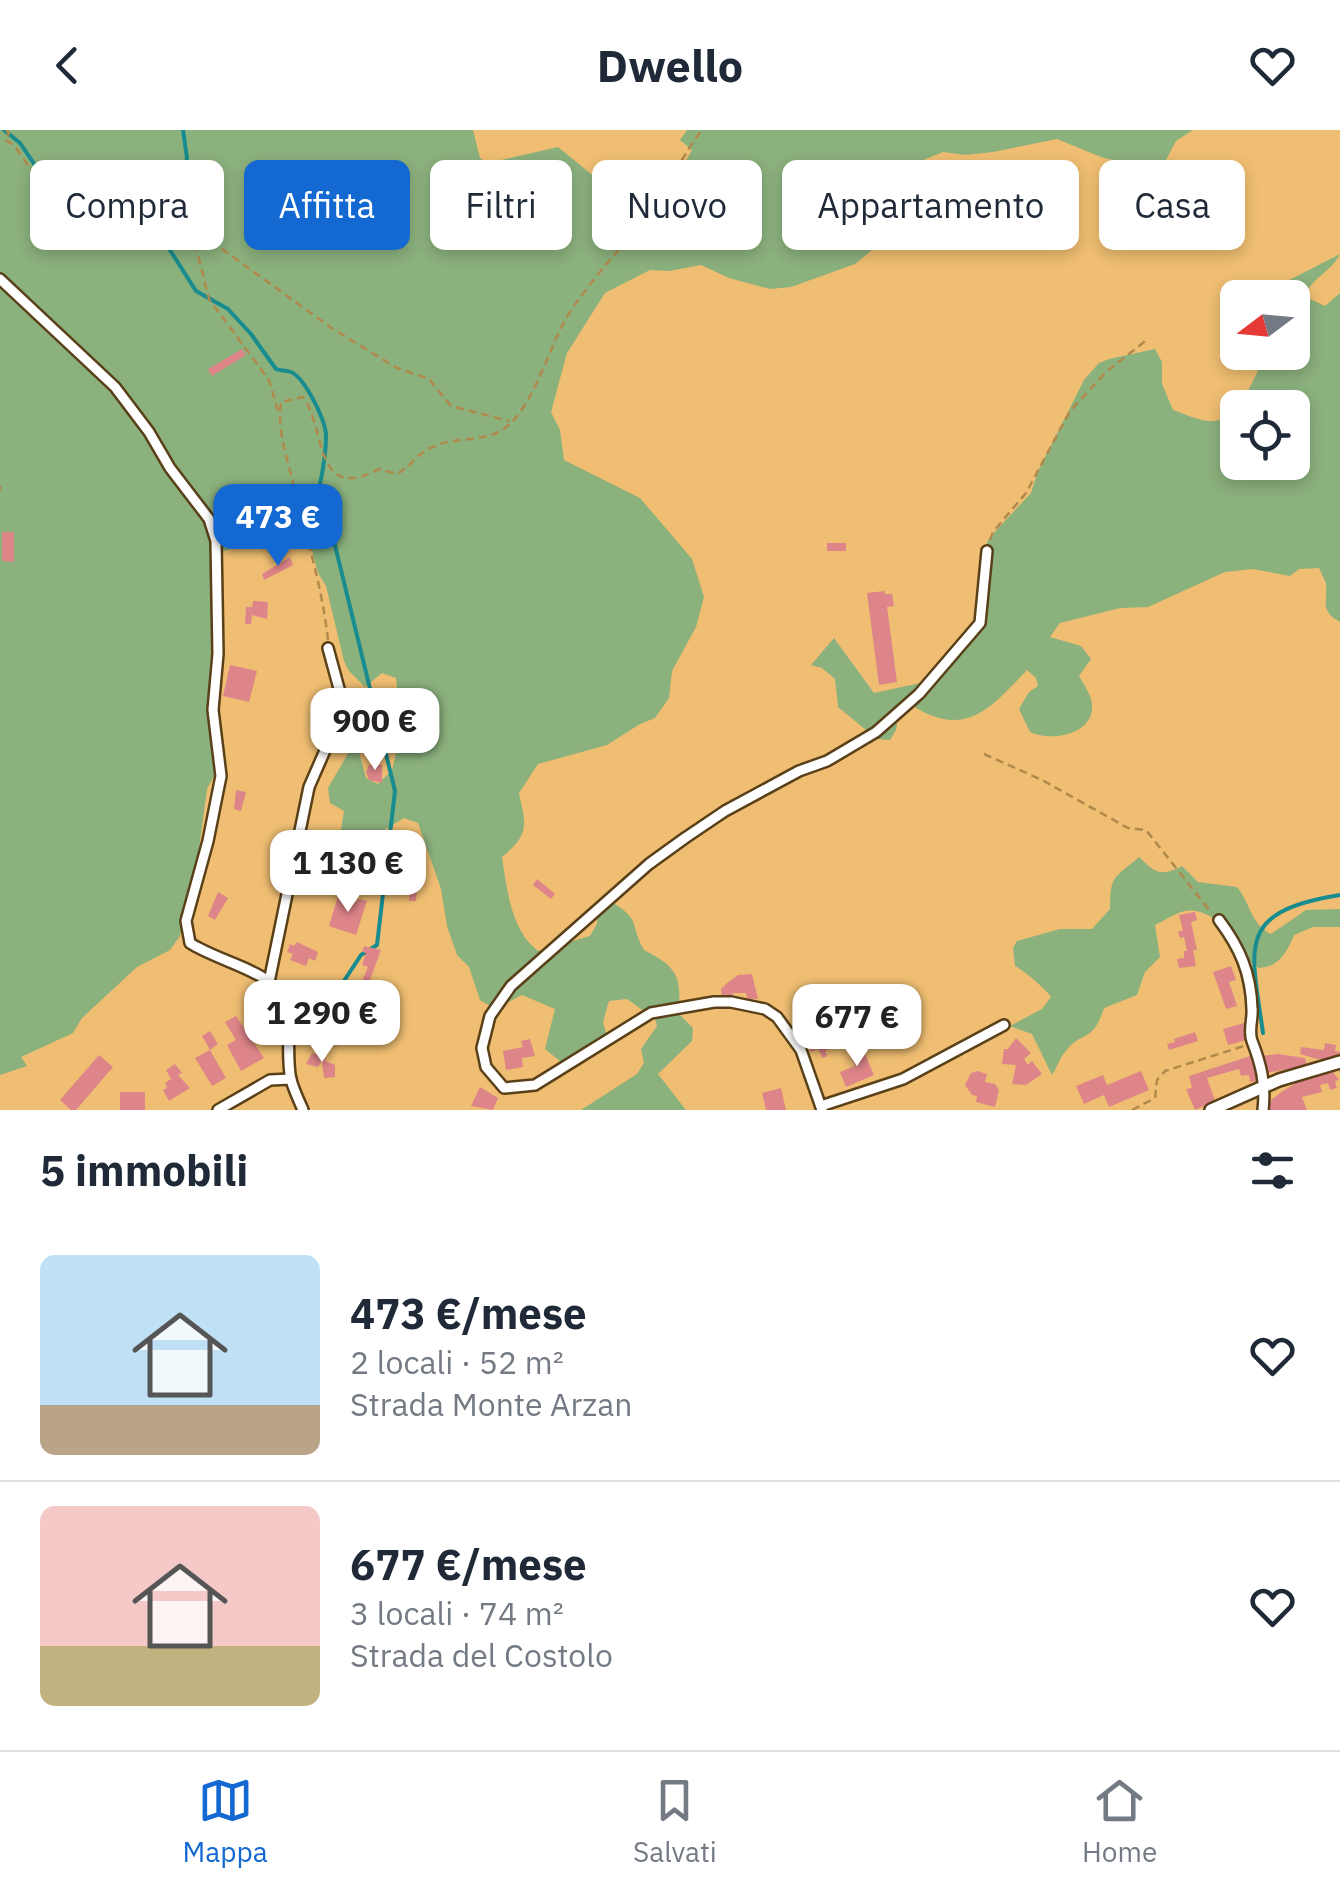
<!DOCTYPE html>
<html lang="it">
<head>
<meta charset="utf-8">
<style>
	:root { --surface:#fff; --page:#f2f2f3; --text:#1f2937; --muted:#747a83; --line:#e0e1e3; --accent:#1368d1 }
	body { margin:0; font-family:"IBM Plex Sans",sans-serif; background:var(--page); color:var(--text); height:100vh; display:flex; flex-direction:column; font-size:38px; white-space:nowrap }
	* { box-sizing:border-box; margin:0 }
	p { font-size:32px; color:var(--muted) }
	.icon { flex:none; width:55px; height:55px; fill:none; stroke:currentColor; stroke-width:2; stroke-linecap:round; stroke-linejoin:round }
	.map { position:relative; height:980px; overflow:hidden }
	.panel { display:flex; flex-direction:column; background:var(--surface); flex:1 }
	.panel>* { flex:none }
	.hud { position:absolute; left:30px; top:30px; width:1280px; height:90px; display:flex; gap:20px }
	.needle { width:65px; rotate:254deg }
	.buttons { position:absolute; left:1220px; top:150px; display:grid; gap:20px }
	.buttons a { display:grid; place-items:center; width:90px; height:90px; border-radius:15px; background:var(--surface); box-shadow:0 5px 15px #0003; font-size:50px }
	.price { position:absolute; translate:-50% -85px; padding:0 22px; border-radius:20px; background:#fff; color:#222; font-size:32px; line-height:65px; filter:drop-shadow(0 2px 5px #0008) }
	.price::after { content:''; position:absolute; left:50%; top:60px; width:30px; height:22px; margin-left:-15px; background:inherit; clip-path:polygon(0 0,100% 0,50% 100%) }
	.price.selected { background:var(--accent); color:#fff }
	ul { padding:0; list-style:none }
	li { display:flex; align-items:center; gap:30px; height:250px; padding:0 40px }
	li+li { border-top:2px solid var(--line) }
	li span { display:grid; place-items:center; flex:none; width:280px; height:200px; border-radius:15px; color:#555 }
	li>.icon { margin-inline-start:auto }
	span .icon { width:120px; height:120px; fill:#fffc; stroke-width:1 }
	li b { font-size:42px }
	h2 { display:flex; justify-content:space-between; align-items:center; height:120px; padding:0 40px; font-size:42px }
	.pill { padding:0 35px; border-radius:15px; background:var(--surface); box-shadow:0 5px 15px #0003; font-size:35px; line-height:90px }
	.pill.selected { background:var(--accent); color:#fff }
	header { display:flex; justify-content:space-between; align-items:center; height:130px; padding:0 40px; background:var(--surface); font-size:45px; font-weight:800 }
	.tab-bar { display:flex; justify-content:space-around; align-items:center; height:140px; border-top:2px solid var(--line); background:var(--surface); font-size:28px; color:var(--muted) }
	.tab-bar a { display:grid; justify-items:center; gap:5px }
	.tab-bar .selected { color:var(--accent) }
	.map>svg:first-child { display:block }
	.green { fill:#8bb17d; fill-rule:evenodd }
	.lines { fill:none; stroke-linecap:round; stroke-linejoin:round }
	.stream { stroke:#198c8f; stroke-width:4 }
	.building { fill:#de8589 }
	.minor-casing { stroke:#594018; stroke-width:14 }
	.tertiary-casing { stroke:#594018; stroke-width:16 }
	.path { stroke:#b0894c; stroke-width:2.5; stroke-dasharray:8 5; stroke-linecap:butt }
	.minor { stroke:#fff; stroke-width:9 }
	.tertiary { stroke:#fff; stroke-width:11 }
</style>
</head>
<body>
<header><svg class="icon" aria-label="back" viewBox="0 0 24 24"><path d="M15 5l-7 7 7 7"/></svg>Dwello<svg class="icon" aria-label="heart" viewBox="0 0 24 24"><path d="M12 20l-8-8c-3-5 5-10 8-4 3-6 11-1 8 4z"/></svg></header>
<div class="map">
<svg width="1340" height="980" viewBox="0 0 1340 980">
	<rect width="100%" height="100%" fill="#efbe72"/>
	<!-- green -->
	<g class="green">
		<path d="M0,0h473l7,28 8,5 70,-16 38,31 9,3 15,-4 11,3 53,-16 8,-14 -12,-10 7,-10h506l-17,11 -11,21 -25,5 -39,-10 -44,-18 -64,13 -28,3 -22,-3 -27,11 -17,49 -10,9 -11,24 -23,19 -64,23 -21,2 -41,-11 -28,-13 -32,6 -19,-1 -45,23 -38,60 -16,59 9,18 4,30 76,38 52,61 12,38 -8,30 -24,44 -3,27 -14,20 -15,6 -33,21 -69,19 -19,29c7,33 11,41 -17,64 5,33 9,73 36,94l52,-15 7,-12 1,-16 12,-7c32,19 19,22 34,49 31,16 39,25 34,63l15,15 -1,13 -34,33 28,36h-105l56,-36 7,-11 -3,-14 16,-23 -2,-7 -28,-20 -18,2 -6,21 4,14 -10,16 -32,13 -20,-16 10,-40 -33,-14 -27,14 -15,-9 -11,-33 -12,-12 -10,-29 -6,-37 -23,-66 -14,-5 -30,18 -33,-6 3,-19 -14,-8 -2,-15 22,-38 8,-2 8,30 12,6 14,-14 5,-20 14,-10 7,-18 -9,-12 -10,-4 -3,-28 -14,-5 -17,14 -16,-16 -5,-10 -18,-75 -8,-13 -13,-49 -90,30 -1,86 -5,69 9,60 -11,20 -12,90 -10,27 -5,30 -10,14 -33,17 -55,51 -9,15 -52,24 6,9 -27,9z"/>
		<path d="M1340,124c-9,18 -27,23 -34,40l2,4 17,8 15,-13v329c-21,-11 -12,-21 -14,-38 0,-2 -6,-13 -7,-16l-20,1 -9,7 -37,-7 -28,3 -77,35 -28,1 -60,15 -10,14 31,9 10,13 -12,17c5,9 13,20 13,29 2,30 -42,37 -62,27l-11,-23 10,-17 9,-6 -2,-8 -9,-8c-41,44 -65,70 -122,31l-5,5 -4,24 -6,10 -13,-1 -39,-32 -3,-28 -13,-11 -11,-3 23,-27 40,55 51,-11 50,-58 7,-19 2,-55 5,-12 42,-45 7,-22 46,-91 15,-17 10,-4 46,-10 7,13v22l11,26c12,4 28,12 40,11 25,0 46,-49 51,-68l28,-1v-54l-24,-1v-6zM1238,278h54v54h-54z"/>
		<path d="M1139,727c16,16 22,20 43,9l16,16 39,5c13,15 14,38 34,47l35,-24 34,-1v18h-27l-19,8c-7,17 -15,32 -35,33l-13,-9c-5,-22 -37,-53 -61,-48 -10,2 -21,10 -30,14l5,32 -15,15 -8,23 -33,13c-12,37 -23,22 -39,44 -6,7 -8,16 -13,23l-20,-41 -22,-8 32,-17 9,-12c-4,-7 -29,-28 -36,-31l-2,-18 4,-7 43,-12h32l18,-20c0,-35 5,-31 29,-52z"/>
	</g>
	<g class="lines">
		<!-- stream -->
		<g class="stream">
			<path d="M4,0l16,13 19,28 25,21 17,5 87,50 28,44 32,18 23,25 25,35c4,2 10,1 15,3 14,6 35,49 35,64 0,13 -3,34 -6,48l75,307 -18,154 -16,10 -23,35"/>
			<polyline points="169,116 184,79 182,53 187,28 183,0"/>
			<path d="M1263,903c-12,-87 -28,-121 77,-138"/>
		</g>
	</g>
	<!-- building -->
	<g class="building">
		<polygon points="242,219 246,225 212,246 208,239"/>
		<polygon points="2,402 14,402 14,432 2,431"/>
		<rect x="827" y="413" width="19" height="8"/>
		<polygon points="290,427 293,435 264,450 262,444"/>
		<polygon points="885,461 885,464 892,464 894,476 887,477 897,552 879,555 867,463"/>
		<polygon points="253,471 268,472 267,489 252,485 251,494 245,494 246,477 252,477"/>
		<polygon points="230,535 257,541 249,572 223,566"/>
		<polygon points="369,635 382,635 382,653 369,650 366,642"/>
		<polygon points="236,660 246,662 241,681 234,679"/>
		<polygon points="410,749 418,749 416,771 409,771"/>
		<polygon points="537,749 555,764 551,769 533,755"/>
		<polygon points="218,762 228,768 215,790 208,786"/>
		<polygon points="338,766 357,772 358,769 367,771 356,805 329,796"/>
		<polygon points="1195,782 1197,790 1191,792 1197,820 1193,820 1196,836 1179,838 1177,829 1184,828 1184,821 1187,821 1184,807 1180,808 1178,802 1183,800 1179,785"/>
		<polygon points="297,812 318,822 315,831 309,828 306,836 290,830 293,824 287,822 290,814 294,816"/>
		<polygon points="364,816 381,820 369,853 362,851 368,837 362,835 366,823 362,822"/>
		<polygon points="1231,836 1236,850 1229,852 1237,876 1226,879 1213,842"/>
		<polygon points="752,844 758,869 747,869 746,863 733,863 733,868 722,868 721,859 726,854 738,845"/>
		<polygon points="331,883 344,889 335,912 320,904"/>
		<polygon points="236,886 264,928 241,941 227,915 236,910 225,892"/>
		<polygon points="1244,893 1247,910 1228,915 1223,899"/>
		<polygon points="210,901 218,914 210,920 202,906"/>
		<polygon points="1195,902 1198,911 1169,920 1167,914 1175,912 1174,909"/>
		<polygon points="820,908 823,914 830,910 833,917 825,921 827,926 823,928 818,919 811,922 807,914"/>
		<polygon points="1016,908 1031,923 1024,929 1028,935 1032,931 1042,944 1026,955 1012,954 1016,935 1002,934 1004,919 1008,919"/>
		<polygon points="530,909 535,926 522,928 523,937 506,940 503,921 523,917 521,911"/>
		<polygon points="1325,913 1336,915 1335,921 1340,922 1340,929 1317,929 1300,924 1301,917 1324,920"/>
		<polygon points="862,917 874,945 846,957 840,942 855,936 849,923"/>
		<polygon points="210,920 226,948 212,956 195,928"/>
		<polygon points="312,923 326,927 325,931 335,935 335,947 324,948 322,931 318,937 306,934"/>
		<polygon points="1278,924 1305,928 1307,936 1266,943 1262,926"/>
		<polygon points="99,925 113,937 76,980 71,980 60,970"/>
		<polygon points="1253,925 1257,951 1250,952 1249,945 1241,946 1239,939 1207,948 1215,971 1195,980 1186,959 1192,958 1189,946"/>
		<polygon points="175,934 182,943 178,945 190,958 169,971 163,960 167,958 165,953 171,949 166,940"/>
		<polygon points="977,941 987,944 985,952 995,954 999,960 995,977 976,972 977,966 972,965 965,955 971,943"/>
		<polygon points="1141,941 1149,960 1109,977 1104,965 1084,974 1076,956 1103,945 1107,955"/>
		<polygon points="1333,942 1339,950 1335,951 1337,958 1330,960 1328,953 1320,955 1322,962 1302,967 1307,980 1268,980 1272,969 1283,961 1298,952"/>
		<polygon points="480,957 498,968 493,980 471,976"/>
		<polygon points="781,958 786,980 766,980 762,963"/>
		<rect x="120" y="962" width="25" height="18"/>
	</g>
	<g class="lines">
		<defs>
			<g id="minor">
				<path d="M0,149l115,108 34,45 21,36 39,51 7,22 2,113 -5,56 8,66 -13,65 -22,80 4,22c21,14 63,25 79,39 29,25 15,67 22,98 3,10 8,21 12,30"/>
				<path d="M1219,790c21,28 32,53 33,89 1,10 -4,22 0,32 9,23 14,43 11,69"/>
				<polyline points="269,852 309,657 344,577 328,518"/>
				<polyline points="821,976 903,949 1004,895"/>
				<polyline points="218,980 270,950 291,949"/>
				<polyline points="822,980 801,920 777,887 765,879 731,872 714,872 651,883 535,955 504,958 486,937 482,918 490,886 511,856 649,734 685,708 725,681 799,641 827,631 876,602 919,564 980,493 987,421"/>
			</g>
			<polyline id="tertiary" points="1211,980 1279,950 1340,932"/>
		</defs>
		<!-- minor casing -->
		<use href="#minor" class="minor-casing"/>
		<!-- tertiary casing -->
		<use href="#tertiary" class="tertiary-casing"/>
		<!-- path -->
		<g class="path">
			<path d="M6,0l3,3 -4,7c13,5 18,21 28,32 10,11 28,22 44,26l83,49 16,-9 13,2 4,6"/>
			<polyline points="278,281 269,250 209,169 194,109 197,101 333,199 397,238 429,249 451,276 509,291"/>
			<polyline points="0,356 0,361"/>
			<polyline points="990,410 993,402 1026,363 1070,281 1106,242 1148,209"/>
			<path d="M328,510c-6,-55 -23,-108 -36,-161 -6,-25 -15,-51 -11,-77l22,-5c24,33 10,107 76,72l18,5c19,-11 17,-21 43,-30 21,-7 46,-2 65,-16 30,-23 43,-80 63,-113 23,-35 50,-64 76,-95 23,-28 36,-62 58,-90"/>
			<polyline points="984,624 1042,650 1128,698 1146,700 1210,781"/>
			<polyline points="1132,980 1155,968 1157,950 1165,941 1244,916"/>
		</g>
		<!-- minor -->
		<use href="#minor" class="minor"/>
		<!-- tertiary -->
		<use href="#tertiary" class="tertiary"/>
	</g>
</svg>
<div class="buttons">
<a><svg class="needle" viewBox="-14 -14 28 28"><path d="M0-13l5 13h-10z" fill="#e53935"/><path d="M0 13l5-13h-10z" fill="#747a83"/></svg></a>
<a><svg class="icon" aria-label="locate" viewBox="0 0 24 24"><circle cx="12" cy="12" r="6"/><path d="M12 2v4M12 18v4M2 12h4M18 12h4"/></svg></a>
</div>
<b class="price selected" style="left:278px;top:439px">473 €</b>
<b class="price" style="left:375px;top:643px">900 €</b>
<b class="price" style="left:348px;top:785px">1 130 €</b>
<b class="price" style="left:322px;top:935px">1 290 €</b>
<b class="price" style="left:857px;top:939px">677 €</b>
<div class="hud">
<a class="pill">Compra</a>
<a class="pill selected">Affitta</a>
<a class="pill">Filtri</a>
<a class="pill">Nuovo</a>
<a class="pill">Appartamento</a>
<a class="pill">Casa</a>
</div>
</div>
<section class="panel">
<h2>5 immobili<svg class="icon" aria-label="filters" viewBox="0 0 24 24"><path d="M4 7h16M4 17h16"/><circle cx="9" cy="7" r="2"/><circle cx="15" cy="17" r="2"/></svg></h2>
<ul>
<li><span style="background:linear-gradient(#bfe0f5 75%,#b9a48a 0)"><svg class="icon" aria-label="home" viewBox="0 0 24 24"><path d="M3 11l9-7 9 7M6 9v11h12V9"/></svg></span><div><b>473 €/mese</b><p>2 locali · 52 m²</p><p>Strada Monte Arzan</p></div><svg class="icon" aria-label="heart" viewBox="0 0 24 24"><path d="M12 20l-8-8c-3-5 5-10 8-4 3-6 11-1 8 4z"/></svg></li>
<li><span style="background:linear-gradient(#f6c9c9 70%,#c2b280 0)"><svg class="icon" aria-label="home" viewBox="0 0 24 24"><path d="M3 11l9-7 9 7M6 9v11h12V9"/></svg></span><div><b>677 €/mese</b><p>3 locali · 74 m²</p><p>Strada del Costolo</p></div><svg class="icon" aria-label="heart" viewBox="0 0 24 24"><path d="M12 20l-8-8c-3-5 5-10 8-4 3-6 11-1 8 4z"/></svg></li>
</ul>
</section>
<nav class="tab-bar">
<a class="selected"><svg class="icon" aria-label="map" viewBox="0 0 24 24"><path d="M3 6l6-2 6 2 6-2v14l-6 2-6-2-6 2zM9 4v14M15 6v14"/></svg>Mappa</a>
<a><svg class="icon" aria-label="saved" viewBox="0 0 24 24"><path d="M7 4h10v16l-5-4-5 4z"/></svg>Salvati</a>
<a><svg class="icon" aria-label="home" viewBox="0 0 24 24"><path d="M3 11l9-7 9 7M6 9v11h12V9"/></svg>Home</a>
</nav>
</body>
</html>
